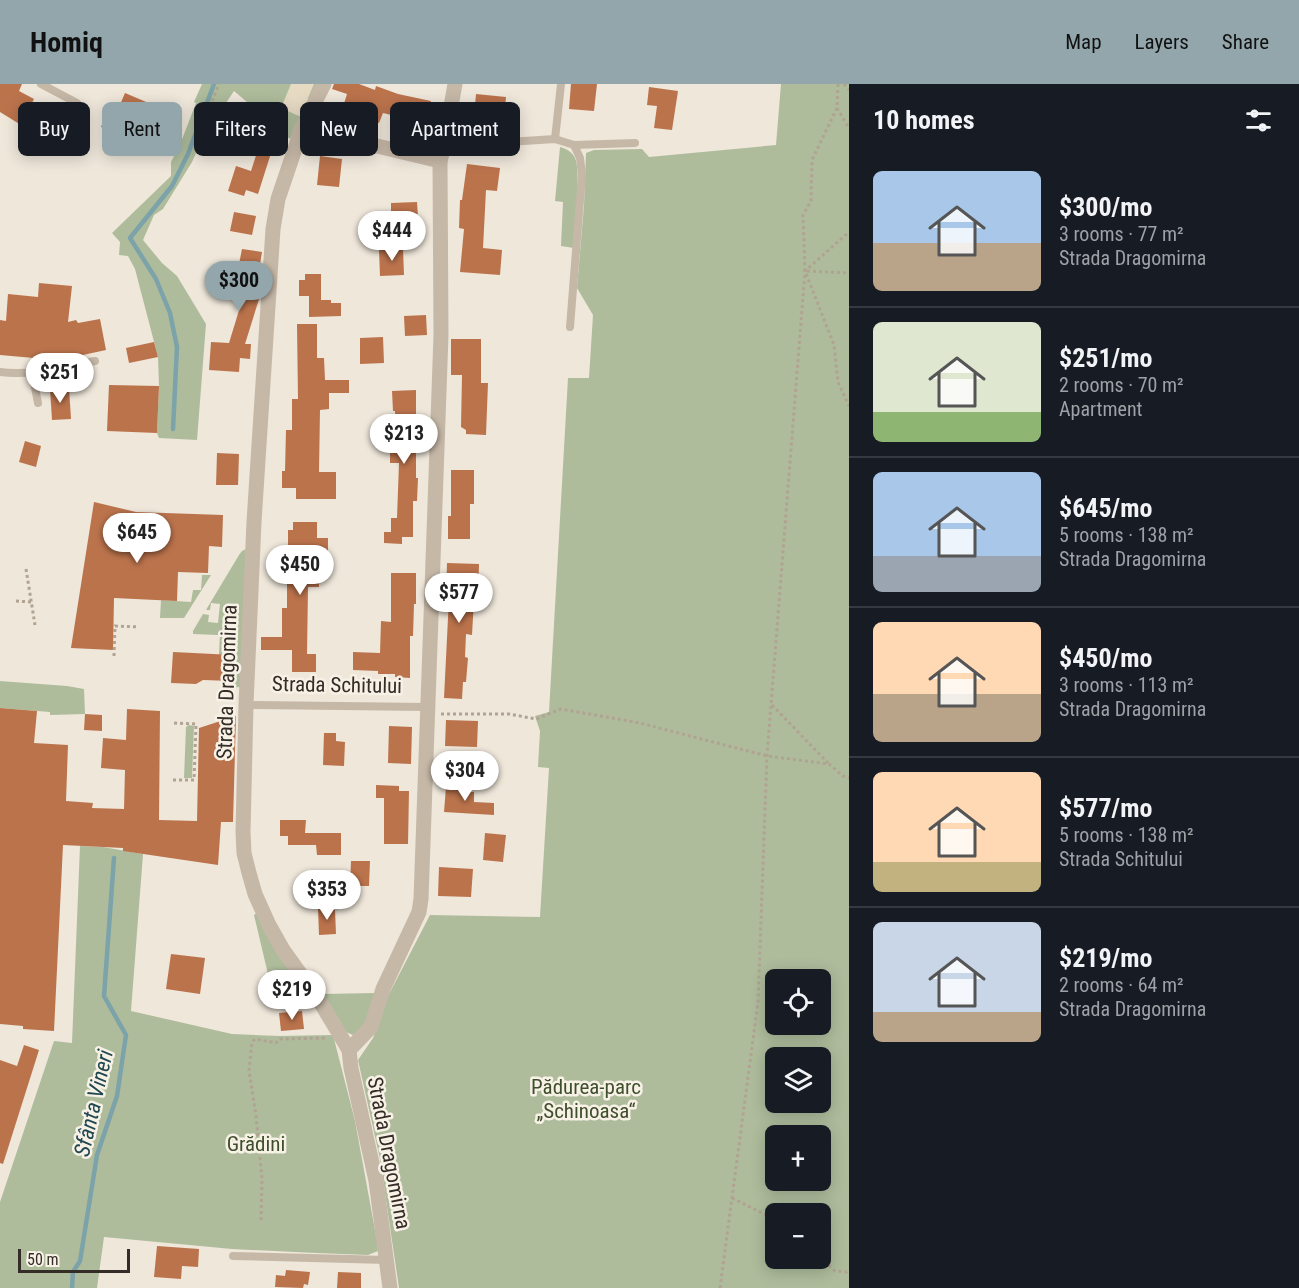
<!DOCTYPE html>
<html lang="en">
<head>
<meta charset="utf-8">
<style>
	:root { --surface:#171b24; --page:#242831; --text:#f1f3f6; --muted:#9ea1a6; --line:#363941; --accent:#93a6ac }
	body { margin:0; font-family:"Roboto Condensed",sans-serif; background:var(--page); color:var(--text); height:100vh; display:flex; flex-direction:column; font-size:22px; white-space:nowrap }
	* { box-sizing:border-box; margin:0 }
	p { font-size:20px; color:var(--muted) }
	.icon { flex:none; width:33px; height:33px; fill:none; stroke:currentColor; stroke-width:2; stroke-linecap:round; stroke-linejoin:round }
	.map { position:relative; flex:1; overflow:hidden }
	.panel { display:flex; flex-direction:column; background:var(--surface); width:450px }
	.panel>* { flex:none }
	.banner { position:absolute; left:18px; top:18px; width:570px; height:54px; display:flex; gap:12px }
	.fabs { position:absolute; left:765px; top:885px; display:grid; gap:12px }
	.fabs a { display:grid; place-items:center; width:66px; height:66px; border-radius:9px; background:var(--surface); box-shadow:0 3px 15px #0003; font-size:30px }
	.scale { position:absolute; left:18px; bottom:15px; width:112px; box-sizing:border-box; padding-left:6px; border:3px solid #332c27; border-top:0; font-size:16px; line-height:21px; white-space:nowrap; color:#332c27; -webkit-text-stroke:4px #f7f1e6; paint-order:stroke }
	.price { position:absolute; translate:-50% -51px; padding:0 14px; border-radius:21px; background:#fff; color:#222; font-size:20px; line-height:39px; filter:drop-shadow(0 2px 3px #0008) }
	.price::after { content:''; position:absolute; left:50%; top:36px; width:18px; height:14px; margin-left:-9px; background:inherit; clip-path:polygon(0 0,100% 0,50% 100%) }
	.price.current { background:var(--accent); color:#111 }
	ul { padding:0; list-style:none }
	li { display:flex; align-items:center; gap:18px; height:150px; padding:0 24px }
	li+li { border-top:2px solid var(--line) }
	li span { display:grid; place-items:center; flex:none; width:168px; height:120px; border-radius:9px; color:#555 }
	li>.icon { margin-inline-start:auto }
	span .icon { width:72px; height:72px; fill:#fffc; stroke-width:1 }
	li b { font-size:26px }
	h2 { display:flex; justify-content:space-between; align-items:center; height:72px; padding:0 24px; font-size:26px }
	.tag { padding:0 21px; border-radius:9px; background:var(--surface); box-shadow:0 3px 15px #0003; font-size:21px; line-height:54px }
	.tag.current { background:var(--accent); color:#111 }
	header { display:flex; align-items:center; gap:36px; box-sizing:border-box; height:84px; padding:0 30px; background:var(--accent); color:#111 }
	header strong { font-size:28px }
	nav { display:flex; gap:33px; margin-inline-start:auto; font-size:21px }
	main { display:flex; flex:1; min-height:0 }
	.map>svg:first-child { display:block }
	.green { fill:#aebc9c; fill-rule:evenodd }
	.plaza { fill:#e6dac3 }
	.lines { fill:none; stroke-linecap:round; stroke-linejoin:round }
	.stream { stroke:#7ca3a9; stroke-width:4.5 }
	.building { fill:#bb734c }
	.path { stroke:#b1a392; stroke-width:3; stroke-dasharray:3 3; stroke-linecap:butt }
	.service { stroke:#c6b8a7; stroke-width:8 }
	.minor { stroke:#c6b8a7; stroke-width:15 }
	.labels { text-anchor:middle; stroke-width:5; stroke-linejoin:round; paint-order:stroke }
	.street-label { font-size:21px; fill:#332c27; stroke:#f7f1e6 }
	.park-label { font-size:21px; fill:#3f4f2d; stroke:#f7f1e6 }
	.water-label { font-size:22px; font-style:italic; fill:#214851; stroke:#f7f1e6 }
</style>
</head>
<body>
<header>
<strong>Homiq</strong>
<nav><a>Map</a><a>Layers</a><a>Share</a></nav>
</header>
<main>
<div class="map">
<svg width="849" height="1204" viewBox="0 0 849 1204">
	<rect width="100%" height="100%" fill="#efe7da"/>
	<!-- green -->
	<g class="green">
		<polygon points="202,0 317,0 290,55 234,7 222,25 212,21 213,31 192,78 163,125 154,131 143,156 162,179 177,192 206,240 197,356 159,354 157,349 159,302 158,273 135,185 128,172 119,171 120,158 112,149 171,92 171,78 181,58 196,19 194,18"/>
		<path d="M781,0h68v1204h-450l-19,-129 -22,-99 15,-22 16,-44 41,-79 110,2 9,-149 -11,-1 2,-36 -5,-15 14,-4 19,-334h21l4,-63 -16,-27 7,-83 2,-52 8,-3 48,-1 7,8 127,-12zM776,896h44v44h-44zM776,974h44v44h-44zM776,1052h44v44h-44zM776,1130h44v44h-44z"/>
		<path d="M560,63c7,2 12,5 15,11 6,12 0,73 -1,90l-13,-2 2,-44 -8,-1z"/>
		<polygon points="248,464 240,603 231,604 233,571 219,571 220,549 218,549 218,551 193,550 193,547 203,530 209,531 208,538 218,539 220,520 211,519 210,526 206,526 239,471 242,467"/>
		<polygon points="202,491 211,491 184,534 160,534 161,516 191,518 193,506 201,506"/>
		<polygon points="0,597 67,602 84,605 85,630 50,631 50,628 0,624"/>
		<polygon points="189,641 194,642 192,694 184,694 186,643"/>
		<polygon points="80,762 103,763 143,770 131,927 232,950 279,952 333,951 355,1037 377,1157 378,1167 368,1171 316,1169 232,1165 104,1153 97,1204 0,1204 0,1118 54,957 72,959"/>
		<path d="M257,829l55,86 -16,-15c-9,1 -15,5 -24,7l-18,-76z"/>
		<polygon points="376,909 363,947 355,952 344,947 322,910"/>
	</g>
	<!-- plaza -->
	<polygon class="plaza" points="291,0 314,0 308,14 309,17 301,33 281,24"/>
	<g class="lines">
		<!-- stream -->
		<g class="stream">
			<polyline points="173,345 177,263 170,229 156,195 130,154 172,102 188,70 214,0"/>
			<polyline points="72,1204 73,1188 80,1177 97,1071 117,1012 126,951 104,912 114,774"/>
		</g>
	</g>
	<!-- building -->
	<g class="building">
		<polygon points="0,0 22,0 19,7 34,15 21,41 0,28"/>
		<polygon points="334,0 359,0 375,6 376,2 398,10 431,17 425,39 383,29 379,39 342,26 347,10 332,5"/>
		<polygon points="571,0 597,0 594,27 569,25"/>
		<polygon points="649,3 678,7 672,46 654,44 657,22 647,21"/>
		<polygon points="125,9 151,20 147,28 158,33 146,64 108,47 108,46 101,43 107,28 114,31 117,22 119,23"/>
		<polygon points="476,10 506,13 503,46 473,43"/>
		<polygon points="259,62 272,66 258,110 246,106 244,112 228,107 236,82 251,87"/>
		<polygon points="320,72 342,75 339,103 317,101"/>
		<polygon points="467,80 500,84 497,107 486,106 483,164 502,166 500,191 460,188 464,145 459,144 460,116 462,116"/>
		<polygon points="417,118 418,133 408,134 408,137 391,138 391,119"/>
		<polygon points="234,128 256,132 252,151 230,147"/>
		<polygon points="403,164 404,191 380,192 379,165"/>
		<polygon points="242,165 262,168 257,198 260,199 259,215 245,260 251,260 250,275 240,274 239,288 209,286 211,258 229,259 244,210 221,206 227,178 239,180"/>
		<polygon points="305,190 321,190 321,216 331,216 331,219 341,219 341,232 309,233 309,212 299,212 299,196 305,196"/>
		<polygon points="39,199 72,202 68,238 76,236 78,239 100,235 106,266 69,274 70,276 35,281 34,274 0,271 0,236 6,237 8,210 38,213"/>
		<polygon points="426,231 427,251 405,252 404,232"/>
		<polygon points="297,240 317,240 317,274 324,274 325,296 349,296 349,309 329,309 329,325 320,326 319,388 336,388 336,415 296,415 296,404 282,404 282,387 285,387 286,346 292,346 292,315 298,315"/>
		<polygon points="383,253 384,279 360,280 360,254"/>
		<polygon points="451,255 481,255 481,299 488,299 486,351 466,350 466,346 461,343 462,291 451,291"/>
		<polygon points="154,258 158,273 129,279 126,264"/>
		<polygon points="109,301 159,302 157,349 107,347"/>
		<polygon points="69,304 71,335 52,336 50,305"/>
		<polygon points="416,306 416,394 418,394 417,417 413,417 413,453 402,453 402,460 384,459 384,448 391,448 391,434 397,434 399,379 390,379 390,365 396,365 395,327 393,327 392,307"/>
		<polygon points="25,357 41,362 36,383 19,378"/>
		<polygon points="217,369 239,370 238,401 216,401"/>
		<polygon points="451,386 474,386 474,420 470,420 470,455 448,455 448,432 451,432"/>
		<polygon points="94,418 136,428 223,431 222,463 209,462 208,489 178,488 177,517 114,514 113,566 71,564"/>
		<polygon points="293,438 317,438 317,454 328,454 328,467 319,467 319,503 308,503 307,570 316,570 316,588 292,588 292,566 261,566 261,553 282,553 282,524 287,524 287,498 293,498 293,471 288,471 288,446 293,446"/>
		<polygon points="447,479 479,480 478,515 474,515 472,551 466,550 465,573 468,574 466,598 463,598 462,615 444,614 449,514 446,513"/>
		<polygon points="391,489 416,489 416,520 414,520 413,552 410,552 410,594 395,593 395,590 378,590 378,587 353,586 353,568 380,569 381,537 391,538"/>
		<polygon points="173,568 233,571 232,597 203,596 196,600 171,599"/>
		<polygon points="0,624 37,627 34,659 68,661 66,717 93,719 92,724 124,725 125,686 101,684 103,654 126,656 127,625 160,627 159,736 197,737 199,644 236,632 233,738 221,738 218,781 123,767 123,764 63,761 54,947 23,945 23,942 0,940"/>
		<polygon points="85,630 102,631 102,647 84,646"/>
		<polygon points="446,636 478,637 477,663 445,662"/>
		<polygon points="389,642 412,643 411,680 388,679"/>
		<polygon points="324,649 336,649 336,657 345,658 344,682 323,681"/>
		<polygon points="376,701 399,702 399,707 409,707 408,760 384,760 384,714 376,714"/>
		<polygon points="446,703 470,703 470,708 474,708 474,718 494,719 494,731 444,728"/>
		<polygon points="280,736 306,736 305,749 341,749 341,771 317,771 316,761 288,761 288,752 280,752"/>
		<polygon points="485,749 506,751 503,778 483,776"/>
		<polygon points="351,777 370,777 369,802 350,802"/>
		<polygon points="439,783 473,785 471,813 438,812"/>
		<polygon points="331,823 331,826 335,826 336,850 319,851 318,824"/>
		<polygon points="171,870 205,874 200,910 166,905"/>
		<polygon points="302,927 304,945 281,947 279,929"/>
		<polygon points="24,961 39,966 3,1080 0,1079 0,976 17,982"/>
		<polygon points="157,1162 199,1165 198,1183 182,1182 181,1195 154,1193"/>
		<polygon points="286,1186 310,1188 308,1201 304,1200 303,1204 275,1203 276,1191 285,1192"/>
		<polygon points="338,1188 361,1189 361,1204 337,1204"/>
	</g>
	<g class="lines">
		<!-- path -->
		<g class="path">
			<polyline points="838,0 837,24 849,44"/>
			<polyline points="844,0 849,6"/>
			<polyline points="212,17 219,0"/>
			<polyline points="837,24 812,76 811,117 803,131 805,187 834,261 838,298 849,322"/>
			<polyline points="807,187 849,189"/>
			<polyline points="26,485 35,541"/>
			<polyline points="16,517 31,518"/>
			<polyline points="114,572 115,542 139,543"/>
			<polyline points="772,621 828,679"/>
			<polyline points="441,630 509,630 536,635 561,625 640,639 767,672 829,680 843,692 849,694"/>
			<polyline points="173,696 194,696 196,640 174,639"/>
			<polyline points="732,1114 764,1130 776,1134"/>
			<polyline points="261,1136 262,1095 256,1032 249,986 252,958 255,955 276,959 280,955 326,954"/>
			<polyline points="820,1173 835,1187 847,1188 849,1186"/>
			<polyline points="720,1204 758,918 767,672 805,187 849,148"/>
		</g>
		<!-- service -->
		<g class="service">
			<polyline points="41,0 77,19"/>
			<polyline points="555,55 561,0"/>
			<polyline points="444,62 555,55 574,61 635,59"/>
			<polyline points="570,243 582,91 580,74 574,61"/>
			<path d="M0,288c31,4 64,-5 95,-11"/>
			<polyline points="32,288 38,319"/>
			<polyline points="246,621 427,623"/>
			<polyline points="233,1172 387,1176"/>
		</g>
		<!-- minor -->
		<g class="minor">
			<polyline points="324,0 302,44 278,115 273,145 254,438 246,621 243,748 244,769 249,789 255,810 269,841 283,866 319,916 349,966 351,984 376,1097 390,1204"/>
			<polyline points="302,44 440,77"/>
			<polyline points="349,966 371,943 383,905 419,828 421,815 441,251 440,77 444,62 455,0"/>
		</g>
	</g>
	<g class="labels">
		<!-- street labels -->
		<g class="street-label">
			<text transform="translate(227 598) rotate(-88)" y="7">Strada Dragomirna</text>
			<text transform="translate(337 601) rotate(1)" y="7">Strada Schitului</text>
			<text transform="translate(389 1069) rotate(79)" y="7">Strada Dragomirna</text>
		</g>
		<!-- park labels -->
		<g class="park-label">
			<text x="586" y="1010">Pădurea-parc<tspan x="586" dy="24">„Schinoasa“</tspan></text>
			<text x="256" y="1067">Grădini</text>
		</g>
		<!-- water labels -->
		<g class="water-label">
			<text transform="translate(93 1019) rotate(-77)" y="8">Sfânta Vineri</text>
		</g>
	</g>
</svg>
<div class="fabs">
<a><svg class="icon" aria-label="locate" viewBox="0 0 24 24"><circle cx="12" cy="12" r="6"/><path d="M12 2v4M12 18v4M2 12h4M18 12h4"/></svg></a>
<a><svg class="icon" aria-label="layers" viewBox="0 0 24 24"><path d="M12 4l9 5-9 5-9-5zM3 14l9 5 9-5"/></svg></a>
<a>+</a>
<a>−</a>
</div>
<div class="scale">50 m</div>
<b class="price" style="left:392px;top:178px">$444</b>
<b class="price current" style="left:239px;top:228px">$300</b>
<b class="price" style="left:60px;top:320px">$251</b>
<b class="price" style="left:404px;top:381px">$213</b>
<b class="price" style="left:137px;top:480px">$645</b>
<b class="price" style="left:300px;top:512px">$450</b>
<b class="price" style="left:459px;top:540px">$577</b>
<b class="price" style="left:465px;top:718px">$304</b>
<b class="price" style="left:327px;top:837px">$353</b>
<b class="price" style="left:292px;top:937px">$219</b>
<div class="banner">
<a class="tag">Buy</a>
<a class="tag current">Rent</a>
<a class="tag">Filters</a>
<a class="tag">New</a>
<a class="tag">Apartment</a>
</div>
</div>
<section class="panel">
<h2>10 homes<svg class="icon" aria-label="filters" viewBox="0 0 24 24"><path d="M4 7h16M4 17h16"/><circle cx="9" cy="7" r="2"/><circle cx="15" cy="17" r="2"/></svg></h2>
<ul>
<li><span style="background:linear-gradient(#a9c7e8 60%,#b9a48a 0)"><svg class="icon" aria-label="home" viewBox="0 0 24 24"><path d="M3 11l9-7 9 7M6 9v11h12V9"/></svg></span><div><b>$300/mo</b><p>3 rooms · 77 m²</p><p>Strada Dragomirna</p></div></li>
<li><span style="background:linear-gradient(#dfe7d0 75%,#8fb573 0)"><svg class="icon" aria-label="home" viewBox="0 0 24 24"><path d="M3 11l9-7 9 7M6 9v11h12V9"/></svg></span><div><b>$251/mo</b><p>2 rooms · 70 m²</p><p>Apartment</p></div></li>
<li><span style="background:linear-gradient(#a9c7e8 70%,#9aa5b1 0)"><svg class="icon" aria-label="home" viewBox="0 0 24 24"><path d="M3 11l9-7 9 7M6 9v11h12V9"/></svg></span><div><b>$645/mo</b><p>5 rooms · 138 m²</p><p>Strada Dragomirna</p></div></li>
<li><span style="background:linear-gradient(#ffd9b3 60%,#b9a48a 0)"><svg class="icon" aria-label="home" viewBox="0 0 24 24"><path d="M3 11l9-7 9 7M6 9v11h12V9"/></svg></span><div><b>$450/mo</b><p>3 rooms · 113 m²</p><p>Strada Dragomirna</p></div></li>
<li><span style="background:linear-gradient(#ffd9b3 75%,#c2b280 0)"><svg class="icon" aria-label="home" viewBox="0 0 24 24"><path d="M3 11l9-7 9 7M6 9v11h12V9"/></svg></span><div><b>$577/mo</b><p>5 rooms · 138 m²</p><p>Strada Schitului</p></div></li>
<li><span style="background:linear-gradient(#c9d6e8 75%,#b9a48a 0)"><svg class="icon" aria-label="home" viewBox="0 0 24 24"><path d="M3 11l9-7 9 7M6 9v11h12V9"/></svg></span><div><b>$219/mo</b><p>2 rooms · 64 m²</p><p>Strada Dragomirna</p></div></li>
</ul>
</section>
</main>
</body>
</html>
